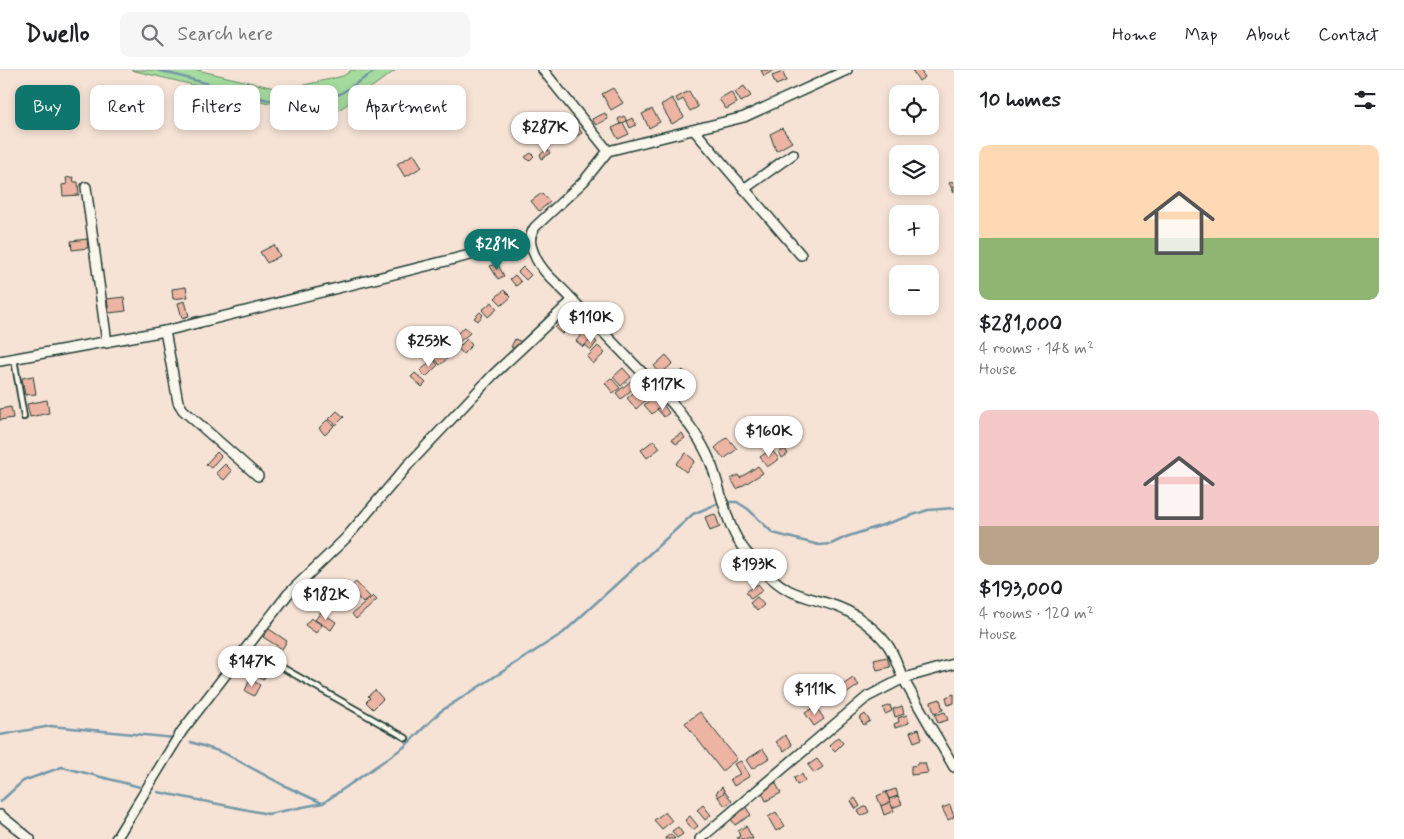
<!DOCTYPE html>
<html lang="en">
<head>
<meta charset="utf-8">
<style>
	:root { --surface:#fff; --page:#f6f6f6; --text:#202124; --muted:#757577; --line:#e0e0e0; --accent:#0f766e }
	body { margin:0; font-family:Mynerve,sans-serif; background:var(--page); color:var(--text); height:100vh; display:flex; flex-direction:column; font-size:19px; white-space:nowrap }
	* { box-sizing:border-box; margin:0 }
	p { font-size:16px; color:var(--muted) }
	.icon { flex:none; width:28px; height:28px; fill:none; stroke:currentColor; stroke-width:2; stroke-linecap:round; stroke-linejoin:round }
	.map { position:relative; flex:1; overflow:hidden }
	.drawer { display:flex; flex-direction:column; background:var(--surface); width:450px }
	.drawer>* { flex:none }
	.hud { position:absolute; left:15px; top:15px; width:475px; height:45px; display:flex; gap:10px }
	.controls { position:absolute; left:889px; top:15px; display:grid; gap:10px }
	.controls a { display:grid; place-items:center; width:50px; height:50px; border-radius:10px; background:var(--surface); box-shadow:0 2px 8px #0003; font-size:25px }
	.price { position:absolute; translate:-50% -42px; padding:0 11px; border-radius:18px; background:#fff; color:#222; font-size:16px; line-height:32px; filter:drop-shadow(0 1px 2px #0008) }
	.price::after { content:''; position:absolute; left:50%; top:30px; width:15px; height:11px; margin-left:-8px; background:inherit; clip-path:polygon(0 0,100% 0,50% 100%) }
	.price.on { background:var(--accent); color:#fff }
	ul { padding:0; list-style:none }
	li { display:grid; align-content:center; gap:10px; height:265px; padding:0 25px }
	li span { display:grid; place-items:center; height:155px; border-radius:10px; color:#555 }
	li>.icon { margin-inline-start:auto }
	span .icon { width:90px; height:90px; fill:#fffc; stroke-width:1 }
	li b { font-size:21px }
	h2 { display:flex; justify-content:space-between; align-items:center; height:60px; padding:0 25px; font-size:21px }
	.chip { padding:0 18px; border-radius:10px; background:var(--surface); box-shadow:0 2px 8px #0003; font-size:18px; line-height:45px }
	.chip.on { background:var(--accent); color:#fff }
	header { display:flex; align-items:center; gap:30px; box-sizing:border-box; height:70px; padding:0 25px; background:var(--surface); border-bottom:1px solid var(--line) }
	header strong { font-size:24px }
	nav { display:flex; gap:28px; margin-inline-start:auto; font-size:18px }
	.search { width:350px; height:45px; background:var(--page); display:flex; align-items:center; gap:12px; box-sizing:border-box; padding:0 18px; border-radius:10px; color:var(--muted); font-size:19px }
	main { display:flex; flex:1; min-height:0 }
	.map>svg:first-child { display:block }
	.green { fill:#a5db9e; stroke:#628c69 }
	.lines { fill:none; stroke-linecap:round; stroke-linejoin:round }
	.stream { stroke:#7498a8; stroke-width:2.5 }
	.building { fill:#edb4a3; stroke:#1f3d34 }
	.lane-casing { stroke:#1f3d34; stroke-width:8 }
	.street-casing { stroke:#1f3d34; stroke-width:12 }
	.lane { stroke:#fbf7ec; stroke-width:4.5 }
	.street { stroke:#fbf7ec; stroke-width:9 }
</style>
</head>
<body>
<header>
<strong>Dwello</strong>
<div class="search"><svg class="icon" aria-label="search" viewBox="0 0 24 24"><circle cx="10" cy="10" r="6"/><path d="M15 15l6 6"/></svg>Search here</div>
<nav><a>Home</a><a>Map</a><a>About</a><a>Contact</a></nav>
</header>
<main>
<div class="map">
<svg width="954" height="769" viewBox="0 0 954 769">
	<rect width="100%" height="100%" fill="#f7e3d6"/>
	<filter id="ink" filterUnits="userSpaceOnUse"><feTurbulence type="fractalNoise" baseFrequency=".02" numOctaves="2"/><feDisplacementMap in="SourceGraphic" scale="10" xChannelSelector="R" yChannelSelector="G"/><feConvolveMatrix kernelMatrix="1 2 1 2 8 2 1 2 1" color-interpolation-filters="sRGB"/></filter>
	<g filter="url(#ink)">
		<!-- green -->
		<polygon class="green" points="131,0 197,0 283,20 343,6 352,0 396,0 336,42 303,55 281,36"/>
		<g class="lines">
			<!-- stream -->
			<g class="stream">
				<polyline points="157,0 268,30 295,32 322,30 340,24 377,0"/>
				<polyline points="730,432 737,432 748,439 773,463 819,475 831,474 846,467 928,440 954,438"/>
				<polyline points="0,665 51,656 175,668"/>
				<polyline points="191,672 224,683 283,715 322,733"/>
				<polyline points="158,722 268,744 323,733 404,677 441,641 563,563 693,444 717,434"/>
				<polyline points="0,732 23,711 62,697 144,718"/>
			</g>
		</g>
		<!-- building -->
		<g class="building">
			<polygon points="761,0 774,0 764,6"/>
			<polygon points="912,0 920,0 925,7 919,11"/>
			<polygon points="783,2 786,11 776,15 772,6"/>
			<polygon points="744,16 751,26 741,32 735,22"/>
			<polygon points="613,18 623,33 611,40 602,24"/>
			<polygon points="689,21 698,37 690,41 683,29 678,32 676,28"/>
			<polygon points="731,22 737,33 726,39 719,29"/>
			<polygon points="672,28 684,47 672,54 661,35"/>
			<polygon points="652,39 660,52 649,58 642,44"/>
			<polygon points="605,43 608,49 596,55 592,49"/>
			<polygon points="624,46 627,51 620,54 618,49"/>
			<polygon points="632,48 636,55 630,58 627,51"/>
			<polygon points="623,53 629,64 618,69 612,58"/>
			<polygon points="578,57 582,63 573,68 570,62"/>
			<polygon points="782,58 792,72 776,81 770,64"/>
			<polygon points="567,64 571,69 564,73 561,68"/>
			<polygon points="547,79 550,83 542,89 540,85"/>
			<polygon points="531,83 534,86 529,91 525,87"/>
			<polygon points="414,84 422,97 405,107 397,94"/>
			<polygon points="73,107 74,112 78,112 79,125 63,126 62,115 67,114 66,108"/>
			<polygon points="952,111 954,115 954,123 949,113"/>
			<polygon points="542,123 550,132 539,141 531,131"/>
			<polygon points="87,169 88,178 72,180 71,171"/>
			<polygon points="274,175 280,186 267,193 260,182"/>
			<polygon points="497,193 504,206 498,209 490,196"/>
			<polygon points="523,197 531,205 526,210 518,202"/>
			<polygon points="515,205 521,212 516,216 510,209"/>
			<polygon points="186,217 188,227 173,229 172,219"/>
			<polygon points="504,220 511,227 502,235 495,228"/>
			<polygon points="124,227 126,241 109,243 107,229"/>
			<polygon points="185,231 189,246 182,248 178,233"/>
			<polygon points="492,232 497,239 488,247 482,240"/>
			<polygon points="480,242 483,245 478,251 474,248"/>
			<polygon points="199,246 201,258 192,259 190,248"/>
			<polygon points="562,251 569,257 562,264 555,258"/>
			<polygon points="465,257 470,263 454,276 449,270"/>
			<polygon points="588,257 595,264 592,268 585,261"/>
			<polygon points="585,261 592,268 583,277 576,271"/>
			<polygon points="592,268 597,272 591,280 585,275"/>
			<polygon points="467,269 472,275 463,284 458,278"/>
			<polygon points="515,269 522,272 518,280 511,277"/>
			<polygon points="448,271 456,281 440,295 432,286"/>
			<polygon points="598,276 605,283 593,294 587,287"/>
			<polygon points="666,285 673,293 661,304 654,296"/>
			<polygon points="433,289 438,295 426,307 420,301"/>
			<polygon points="623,298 631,307 621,316 613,307"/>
			<polygon points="683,300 689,307 676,320 669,313"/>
			<polygon points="415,303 426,313 422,317 411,307"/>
			<polygon points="33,306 36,324 25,325 22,308"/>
			<polygon points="611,308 620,318 613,323 605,313"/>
			<polygon points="632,310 637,315 621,329 616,323"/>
			<polygon points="641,317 649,327 636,339 627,328"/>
			<polygon points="653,328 661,336 652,344 644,335"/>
			<polygon points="47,330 49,343 30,347 27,334"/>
			<polygon points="663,334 669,343 664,347 657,339"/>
			<polygon points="11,337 13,348 0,350 0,339"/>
			<polygon points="337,341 344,347 336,355 329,349"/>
			<polygon points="327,350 334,356 325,365 319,358"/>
			<polygon points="682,363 685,368 676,374 672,369"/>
			<polygon points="727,367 737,379 724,389 715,378"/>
			<polygon points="654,370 660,378 647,388 641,380"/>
			<polygon points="771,379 779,389 767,397 760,387"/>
			<polygon points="785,379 788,384 782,388 779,382"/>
			<polygon points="217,382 221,386 211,398 206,394"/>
			<polygon points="686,383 695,391 686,402 676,394"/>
			<polygon points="225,394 232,401 224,410 216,403"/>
			<polygon points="758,396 763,403 737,419 731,409 738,405 740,408"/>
			<polygon points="715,444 720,457 710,461 705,447"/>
			<polygon points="356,512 370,527 363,533 349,518"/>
			<polygon points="758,514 763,520 751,529 746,522"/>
			<polygon points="373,526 377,530 356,549 352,544"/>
			<polygon points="757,527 764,535 757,541 750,533"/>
			<polygon points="321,542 336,552 331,560 315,550"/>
			<polygon points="311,548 322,555 316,563 305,555"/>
			<polygon points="269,559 287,571 282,579 263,567"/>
			<polygon points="887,587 890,597 877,600 874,590"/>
			<polygon points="259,591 270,598 263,610 252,604"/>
			<polygon points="853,608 859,615 846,624 841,616"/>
			<polygon points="250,609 260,615 254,626 245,621"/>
			<polygon points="375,620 383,629 373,639 366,632 370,628 368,626"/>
			<polygon points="954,624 954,633 948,635 946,627"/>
			<polygon points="940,629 943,640 934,643 931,632"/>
			<polygon points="890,635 892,641 885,644 883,638"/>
			<polygon points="816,636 824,649 814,656 805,643"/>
			<polygon points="902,636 904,644 895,647 893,639"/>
			<polygon points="700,642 737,689 722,701 685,653"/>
			<polygon points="945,642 948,650 938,653 935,645"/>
			<polygon points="865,644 870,651 864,655 859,648"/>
			<polygon points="907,645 909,653 895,658 894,654 899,652 898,648"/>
			<polygon points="919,659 922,669 914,672 910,662"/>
			<polygon points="785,665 792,675 784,681 776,672"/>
			<polygon points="838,667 843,673 835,681 829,675"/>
			<polygon points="763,679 769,688 752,699 746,690"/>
			<polygon points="817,689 823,697 814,703 808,695"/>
			<polygon points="741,691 750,706 734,716 730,709 740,704 734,694"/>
			<polygon points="917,693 925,693 928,703 911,705 911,696 917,695"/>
			<polygon points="802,704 805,711 797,715 794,708"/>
			<polygon points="775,712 781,723 766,731 761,720"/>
			<polygon points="722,717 725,722 718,727 716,723"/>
			<polygon points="896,719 898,726 889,729 886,722"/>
			<polygon points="725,722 732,731 725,736 718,727"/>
			<polygon points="886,722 890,732 881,736 877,726"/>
			<polygon points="898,726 902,734 892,738 889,729"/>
			<polygon points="855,728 860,736 856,739 851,731"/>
			<polygon points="890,732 894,741 884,745 881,736"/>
			<polygon points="703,735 711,745 705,750 697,740"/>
			<polygon points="950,735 954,747 948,750 942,738"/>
			<polygon points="745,736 751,745 735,755 729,746"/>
			<polygon points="866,736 869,742 861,746 858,741"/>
			<polygon points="665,742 672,751 662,759 654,750"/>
			<polygon points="776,742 785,756 776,761 768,747"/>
			<polygon points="690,746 698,756 693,760 685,750"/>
			<polygon points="746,756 753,769 738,769 737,768 740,766 738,761"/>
			<polygon points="678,757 683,764 677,768 672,761"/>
			<polygon points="671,764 675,769 665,769 665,768"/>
		</g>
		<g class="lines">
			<defs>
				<g id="lane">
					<polyline points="14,289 24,347"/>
					<polyline points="248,578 406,668"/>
				</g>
				<g id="street">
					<path d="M543,0l65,81 -24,30 -49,46c-7,10 -5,18 0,29 6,15 23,28 34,40 34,37 69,72 104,108 14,18 28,35 37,57 12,30 15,65 36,91 12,14 26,29 42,38 22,11 47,12 68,26 10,7 23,17 31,28 7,9 11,23 16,34 16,30 34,59 51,89"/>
					<polyline points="694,60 801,185"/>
					<polyline points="608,81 744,47 847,0"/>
					<polyline points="86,117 107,273"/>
					<polyline points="744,119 793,84"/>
					<polyline points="165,261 178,332 183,340 258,406"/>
					<polyline points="0,291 165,261 530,170"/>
					<polyline points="0,745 30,769"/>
					<polyline points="116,769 182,661 288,524 346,468 408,395 493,305 573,230"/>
					<polyline points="700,769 867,627 904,608 954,594"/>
				</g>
			</defs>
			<!-- lane casing -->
			<use href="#lane" class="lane-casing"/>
			<!-- street casing -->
			<use href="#street" class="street-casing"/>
			<!-- lane -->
			<use href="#lane" class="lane"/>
			<!-- street -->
			<use href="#street" class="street"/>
		</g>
	</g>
</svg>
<div class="controls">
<a><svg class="icon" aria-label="locate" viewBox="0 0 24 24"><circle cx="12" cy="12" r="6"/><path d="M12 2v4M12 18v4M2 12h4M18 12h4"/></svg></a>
<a><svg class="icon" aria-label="layers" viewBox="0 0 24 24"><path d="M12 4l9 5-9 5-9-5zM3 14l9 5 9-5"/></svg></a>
<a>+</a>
<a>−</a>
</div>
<b class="price" style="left:545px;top:84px">$287K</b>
<b class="price on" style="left:497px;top:201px">$281K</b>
<b class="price" style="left:591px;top:274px">$110K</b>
<b class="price" style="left:429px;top:298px">$253K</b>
<b class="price" style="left:663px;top:341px">$117K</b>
<b class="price" style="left:769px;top:388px">$160K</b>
<b class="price" style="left:754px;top:521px">$193K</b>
<b class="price" style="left:326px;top:551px">$182K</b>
<b class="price" style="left:252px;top:618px">$147K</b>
<b class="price" style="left:815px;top:646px">$111K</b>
<div class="hud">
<a class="chip on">Buy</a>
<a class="chip">Rent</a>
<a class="chip">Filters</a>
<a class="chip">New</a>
<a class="chip">Apartment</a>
</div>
</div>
<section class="drawer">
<h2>10 homes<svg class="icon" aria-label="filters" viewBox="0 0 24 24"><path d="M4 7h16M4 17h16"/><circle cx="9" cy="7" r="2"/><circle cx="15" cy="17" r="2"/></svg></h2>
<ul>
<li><span style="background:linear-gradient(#ffd9b3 60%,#8fb573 0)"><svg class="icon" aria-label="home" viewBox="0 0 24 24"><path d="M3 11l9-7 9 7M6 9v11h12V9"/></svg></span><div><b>$281,000</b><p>4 rooms · 148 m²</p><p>House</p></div></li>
<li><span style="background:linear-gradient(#f6c9c9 75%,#b9a48a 0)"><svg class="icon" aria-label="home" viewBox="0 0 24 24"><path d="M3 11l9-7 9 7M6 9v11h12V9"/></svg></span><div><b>$193,000</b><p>4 rooms · 120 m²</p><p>House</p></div></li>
</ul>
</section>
</main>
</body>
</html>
